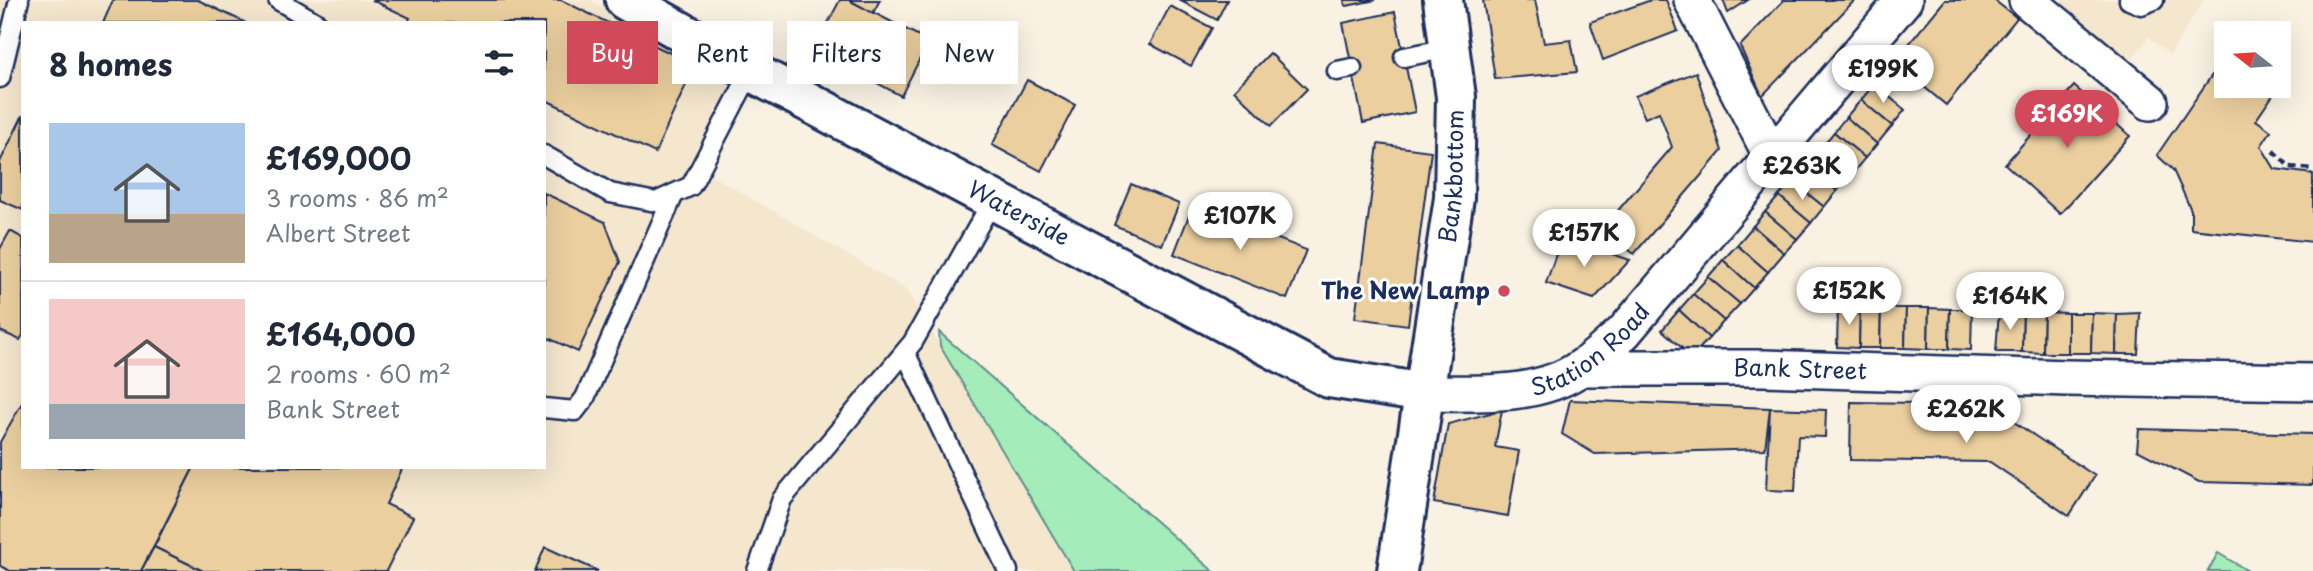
<!DOCTYPE html>
<html lang="en">
<head>
<meta charset="utf-8">
<style>
	:root { --surface:#fff; --page:#f2f2f3; --text:#1f2937; --muted:#747a83; --line:#e0e1e3; --accent:#d1495b }
	body { margin:0; font-family:"Playpen Sans",sans-serif; background:var(--page); color:var(--text); height:100vh; display:flex; flex-direction:column; font-size:26px; white-space:nowrap }
	* { box-sizing:border-box; margin:0 }
	p { font-size:23px; color:var(--muted) }
	.icon { flex:none; width:38px; height:38px; fill:none; stroke:currentColor; stroke-width:2; stroke-linecap:round; stroke-linejoin:round }
	.map { position:relative; flex:1; overflow:hidden }
	.side { position:absolute; left:21px; top:21px; width:525px; height:448px; display:flex; flex-direction:column; background:var(--surface); border-radius:0px; box-shadow:0 7px 28px #0002 }
	.side>* { flex:none }
	.top-card { position:absolute; left:567px; top:21px; width:665px; height:63px; display:flex; gap:14px }
	.needle { width:46px; rotate:287deg }
	.tools { position:absolute; left:2214px; top:21px; display:grid; gap:14px }
	.tools a { display:grid; place-items:center; width:77px; height:77px; border-radius:0px; background:var(--surface); box-shadow:0 7px 28px #0002; font-size:35px }
	.price { position:absolute; translate:-50% -60px; padding:0 16px; border-radius:24px; background:#fff; color:#222; font-size:23px; line-height:46px; filter:drop-shadow(0 2px 4px #0008) }
	.price::after { content:''; position:absolute; left:50%; top:42px; width:21px; height:16px; margin-left:-10px; background:inherit; clip-path:polygon(0 0,100% 0,50% 100%) }
	.price.current { background:var(--accent); color:#fff }
	ul { padding:0; list-style:none }
	li { display:flex; align-items:center; gap:21px; height:175px; padding:0 28px }
	li+li { border-top:2px solid var(--line) }
	li span { display:grid; place-items:center; flex:none; width:196px; height:140px; border-radius:0px; color:#555 }
	li>.icon { margin-inline-start:auto }
	span .icon { width:84px; height:84px; fill:#fffc; stroke-width:1 }
	li b { font-size:30px }
	h2 { display:flex; justify-content:space-between; align-items:center; height:84px; padding:0 28px; font-size:30px }
	.tag { padding:0 24px; border-radius:0px; background:var(--surface); box-shadow:0 7px 28px #0002; font-size:24px; line-height:63px }
	.tag.current { background:var(--accent); color:#fff }
	.map>svg:first-child { display:block }
	.built { fill:#f5e7ce; fill-rule:evenodd }
	.green { fill:#a4ecba; stroke:#608e8c; stroke-width:2 }
	.building { fill:#ebcf9f; stroke:#1b2f5e; stroke-width:2 }
	.lines { fill:none; stroke-linecap:round; stroke-linejoin:round }
	.lane-casing { stroke:#1b2f5e; stroke-width:23 }
	.street-casing { stroke:#1b2f5e; stroke-width:40 }
	.secondary-casing { stroke:#1b2f5e; stroke-width:44 }
	.path { stroke:#1b2f5e; stroke-width:4.5; stroke-dasharray:7 5; stroke-linecap:butt }
	.lane { stroke:#fff; stroke-width:18 }
	.street { stroke:#fff; stroke-width:35 }
	.secondary { stroke:#fff; stroke-width:38 }
	.poi-dot { fill:#d1495b; stroke:#fff; stroke-width:2.5 }
	.labels { text-anchor:middle; stroke-width:6; stroke-linejoin:round; paint-order:stroke }
	.street-label { font-size:23px; fill:#1b2f5e; stroke:#fff }
	.poi-label { font-size:23px; font-weight:bold; fill:#1b2f5e; stroke:#fff; text-anchor:end }
</style>
</head>
<body>
<div class="map">
<svg width="2313" height="571" viewBox="0 0 2313 571">
	<rect width="100%" height="100%" fill="#f9f1e2"/>
	<filter id="ink" filterUnits="userSpaceOnUse"><feTurbulence type="fractalNoise" baseFrequency=".0143" numOctaves="2"/><feDisplacementMap in="SourceGraphic" scale="14" xChannelSelector="R" yChannelSelector="G"/><feConvolveMatrix kernelMatrix="1 2 1 2 8 2 1 2 1" color-interpolation-filters="sRGB"/></filter>
	<g filter="url(#ink)">
		<!-- built -->
		<g class="built">
			<path d="M0,0h590l165,86 -47,87 198,116 168,282h-1074zM23,23h521v444h-521z"/>
			<polygon points="2059,0 2204,0 2170,55 2149,37 2129,62"/>
		</g>
		<!-- green -->
		<g class="green">
			<polygon points="939,332 1213,571 1074,571 940,346"/>
			<polygon points="2218,553 2248,571 2208,571"/>
		</g>
		<!-- building -->
		<g class="building">
			<polygon points="113,0 198,0 246,23 103,23"/>
			<polygon points="372,0 561,0 695,65 655,153 544,99 544,23 408,23 410,18"/>
			<polygon points="840,0 849,0 929,41 901,96 814,49"/>
			<polygon points="849,0 880,0 873,13"/>
			<polygon points="1179,0 1227,0 1217,20"/>
			<polygon points="1344,0 1376,0 1346,6"/>
			<polygon points="1483,0 1535,0 1544,43 1571,40 1577,72 1495,79"/>
			<polygon points="1651,0 1666,0 1678,31 1603,60 1590,22"/>
			<polygon points="1723,0 1748,0 1728,13"/>
			<polygon points="1784,0 1855,0 1762,96 1740,46"/>
			<polygon points="1945,0 1994,0 2017,18 1946,105 1894,62"/>
			<polygon points="1170,6 1212,28 1191,66 1150,44"/>
			<polygon points="1395,12 1415,112 1363,123 1343,23"/>
			<polygon points="1270,53 1307,89 1271,126 1234,90"/>
			<polygon points="2223,59 2226,61 2226,86 2260,86 2273,95 2256,120 2271,131 2261,146 2275,169 2313,174 2313,242 2191,229 2191,210 2173,170 2157,155"/>
			<polygon points="1696,72 1722,151 1634,254 1603,228 1672,147 1659,112 1645,118 1635,96"/>
			<polygon points="1027,80 1075,105 1041,171 992,145"/>
			<polygon points="1874,84 1905,110 1892,126 1861,100"/>
			<polygon points="2074,86 2130,136 2060,214 2005,164"/>
			<polygon points="1861,100 1892,126 1877,144 1846,117"/>
			<polygon points="23,115 23,210 0,200 0,162"/>
			<polygon points="1846,117 1877,144 1865,158 1834,132"/>
			<polygon points="1834,132 1865,158 1851,175 1820,149"/>
			<polygon points="1378,144 1431,151 1408,325 1355,318"/>
			<polygon points="1820,149 1851,175 1837,191 1806,164"/>
			<polygon points="1806,164 1837,191 1824,207 1792,181"/>
			<polygon points="1792,181 1824,207 1811,223 1779,196"/>
			<polygon points="1131,184 1179,204 1162,245 1114,225"/>
			<polygon points="544,193 605,222 620,262 578,352 544,336"/>
			<polygon points="1779,196 1811,223 1797,239 1765,212"/>
			<polygon points="1193,205 1306,250 1287,299 1174,254"/>
			<polygon points="1765,212 1797,239 1784,253 1753,226"/>
			<polygon points="1753,226 1784,253 1768,272 1737,245"/>
			<polygon points="10,231 23,238 23,335 20,340 0,331 0,249"/>
			<polygon points="1562,237 1630,260 1594,299 1546,283"/>
			<polygon points="1737,245 1768,272 1754,288 1723,260"/>
			<polygon points="1723,260 1754,288 1740,304 1708,277"/>
			<polygon points="1708,277 1740,304 1724,321 1693,294"/>
			<polygon points="1693,294 1724,321 1709,338 1679,310"/>
			<polygon points="1838,307 1860,307 1859,348 1837,347"/>
			<polygon points="1860,307 1881,308 1880,348 1859,348"/>
			<polygon points="1881,308 1906,308 1905,348 1880,348"/>
			<polygon points="1906,308 1929,308 1928,349 1905,348"/>
			<polygon points="1929,308 1950,309 1949,349 1928,349"/>
			<polygon points="1950,309 1972,309 1971,350 1949,349"/>
			<polygon points="1679,310 1709,338 1692,357 1662,330"/>
			<polygon points="1999,311 2023,312 2022,352 1996,352"/>
			<polygon points="2023,312 2044,312 2043,353 2022,352"/>
			<polygon points="2044,312 2068,313 2068,353 2043,353"/>
			<polygon points="2068,313 2092,313 2091,353 2068,353"/>
			<polygon points="2092,313 2117,314 2116,354 2091,353"/>
			<polygon points="2140,313 2138,354 2116,354 2117,314"/>
			<polygon points="1570,400 1770,408 1765,449 1595,454 1562,434"/>
			<polygon points="23,401 23,467 194,467 141,571 10,571 0,566 0,442"/>
			<polygon points="1851,402 1987,404 2095,476 2069,516 1990,462 1850,460"/>
			<polygon points="1770,408 1826,410 1825,437 1798,436 1795,491 1766,490"/>
			<polygon points="1502,410 1495,447 1519,451 1508,516 1434,503 1448,424"/>
			<polygon points="2139,429 2313,434 2313,485 2199,482 2137,450"/>
			<polygon points="194,467 403,467 386,504 413,517 386,571 203,571 154,547"/>
			<polygon points="154,547 203,571 141,571"/>
			<polygon points="545,547 598,571 535,571"/>
		</g>
		<g class="lines">
			<defs>
				<g id="lane">
					<polyline points="278,0 317,23"/>
					<polyline points="2129,0 2141,5 2154,0"/>
					<polyline points="1404,57 1449,48"/>
					<polyline points="1337,71 1352,68"/>
					<polyline points="0,78 19,0"/>
					<polyline points="544,155 610,193 656,202 691,186 751,71"/>
					<polyline points="905,352 1008,571"/>
					<polyline points="544,408 575,411 585,398 674,194"/>
					<polyline points="757,571 782,499 913,342 993,200"/>
				</g>
				<g id="street">
					<polyline points="1692,0 1772,157"/>
					<polyline points="2027,0 2150,102"/>
					<path id="s1" d="M1581,368h182l304,10 246,4"/>
					<path id="s2" d="M1425,393c51,0 114,5 157,-26 15,-10 28,-23 42,-35l280,-332"/>
				</g>
				<g id="secondary">
					<path id="s3" d="M625,0l142,80 562,298 96,15"/>
					<path id="s4" d="M1397,571l57,-373 2,-101 -13,-97"/>
				</g>
			</defs>
			<!-- lane casing -->
			<use href="#lane" class="lane-casing"/>
			<!-- street casing -->
			<use href="#street" class="street-casing"/>
			<!-- secondary casing -->
			<use href="#secondary" class="secondary-casing"/>
			<!-- path -->
			<polyline class="path" points="2273,151 2290,167 2313,169"/>
			<!-- lane -->
			<use href="#lane" class="lane"/>
			<!-- street -->
			<use href="#street" class="street"/>
			<!-- secondary -->
			<use href="#secondary" class="secondary"/>
		</g>
	</g>
	<!-- markers -->
	<circle class="poi-dot" cx="1504" cy="291" r="7"/>
	<g class="labels">
		<!-- street labels -->
		<g class="street-label">
			<text dy="8" stroke="none"><textPath href="#s4" startOffset="399">Bankbottom</textPath></text>
			<text dy="8" stroke="none"><textPath href="#s3" startOffset="448">Waterside</textPath></text>
			<text dy="8" stroke="none"><textPath href="#s2" startOffset="178">Station Road</textPath></text>
			<text dy="8" stroke="none"><textPath href="#s1" startOffset="219">Bank Street</textPath></text>
		</g>
		<!-- poi labels -->
		<g class="poi-label">
			<text x="1490" y="299">The New Lamp</text>
		</g>
	</g>
</svg>
<div class="tools">
<a><svg class="needle" viewBox="-14 -14 28 28"><path d="M0-13l5 13h-10z" fill="#e53935"/><path d="M0 13l5-13h-10z" fill="#747a83"/></svg></a>
</div>
<b class="price" style="left:1883px;top:105px">£199K</b>
<b class="price current" style="left:2067px;top:150px">£169K</b>
<b class="price" style="left:1802px;top:202px">£263K</b>
<b class="price" style="left:1240px;top:252px">£107K</b>
<b class="price" style="left:1584px;top:269px">£157K</b>
<b class="price" style="left:1849px;top:327px">£152K</b>
<b class="price" style="left:2010px;top:332px">£164K</b>
<b class="price" style="left:1966px;top:445px">£262K</b>
<div class="top-card">
<a class="tag current">Buy</a>
<a class="tag">Rent</a>
<a class="tag">Filters</a>
<a class="tag">New</a>
</div>
<section class="side">
<h2>8 homes<svg class="icon" aria-label="filters" viewBox="0 0 24 24"><path d="M4 7h16M4 17h16"/><circle cx="9" cy="7" r="2"/><circle cx="15" cy="17" r="2"/></svg></h2>
<ul>
<li><span style="background:linear-gradient(#a9c7e8 65%,#b9a48a 0)"><svg class="icon" aria-label="home" viewBox="0 0 24 24"><path d="M3 11l9-7 9 7M6 9v11h12V9"/></svg></span><div><b>£169,000</b><p>3 rooms · 86 m²</p><p>Albert Street</p></div></li>
<li><span style="background:linear-gradient(#f6c9c9 75%,#9aa5b1 0)"><svg class="icon" aria-label="home" viewBox="0 0 24 24"><path d="M3 11l9-7 9 7M6 9v11h12V9"/></svg></span><div><b>£164,000</b><p>2 rooms · 60 m²</p><p>Bank Street</p></div></li>
</ul>
</section>
</div>
</body>
</html>
